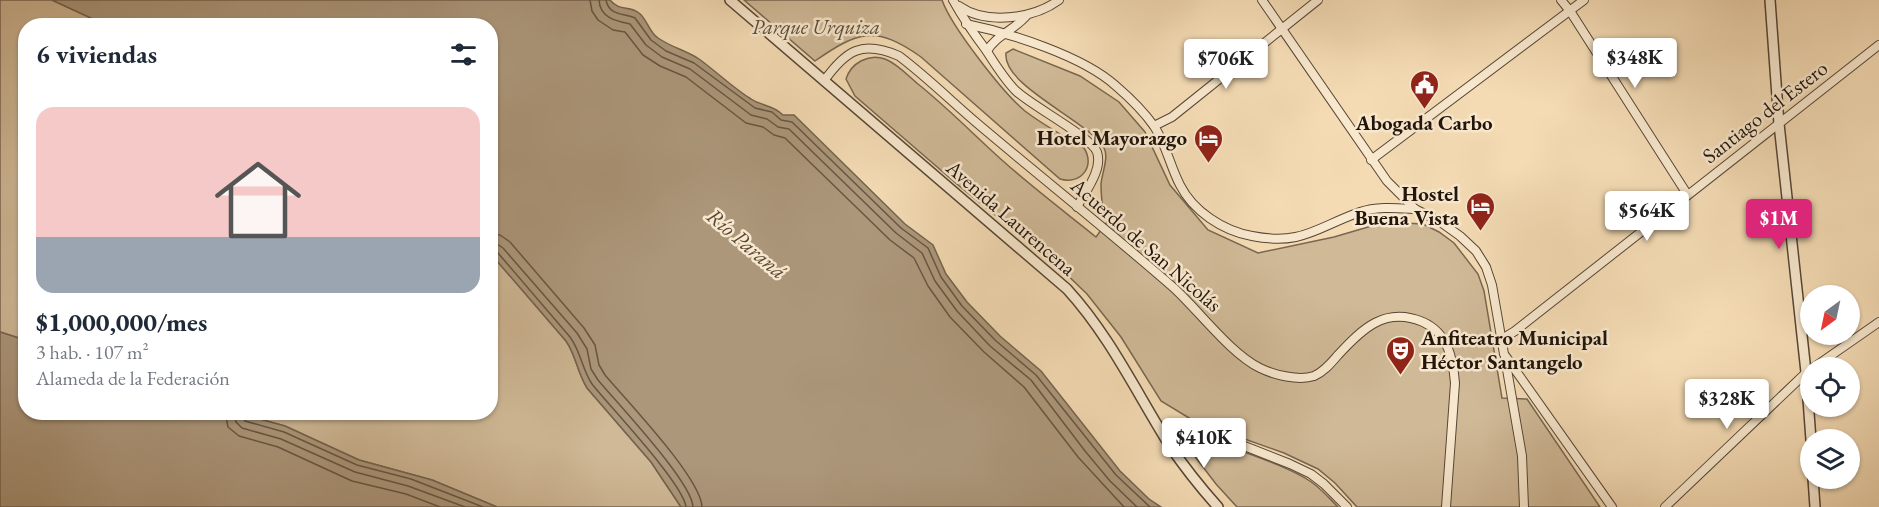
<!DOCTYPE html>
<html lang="es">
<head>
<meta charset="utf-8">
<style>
	:root { --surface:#fff; --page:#f6f6f7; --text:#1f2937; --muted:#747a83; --accent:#db2777 }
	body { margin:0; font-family:"EB Garamond",serif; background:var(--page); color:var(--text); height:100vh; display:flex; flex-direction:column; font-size:22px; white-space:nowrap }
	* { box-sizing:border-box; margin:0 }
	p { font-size:20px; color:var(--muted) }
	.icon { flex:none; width:33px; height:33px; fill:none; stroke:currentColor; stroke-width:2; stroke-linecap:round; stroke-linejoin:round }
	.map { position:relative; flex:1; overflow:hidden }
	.sheet { position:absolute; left:18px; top:18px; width:480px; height:402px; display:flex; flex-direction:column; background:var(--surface); border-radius:24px; box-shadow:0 2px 4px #0004 }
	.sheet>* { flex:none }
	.needle { width:39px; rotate:213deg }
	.fabs { position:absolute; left:1800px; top:285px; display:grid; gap:12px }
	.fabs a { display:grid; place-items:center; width:60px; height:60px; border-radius:50%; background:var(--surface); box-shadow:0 2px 4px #0004; font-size:30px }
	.price { position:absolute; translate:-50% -51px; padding:0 14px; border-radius:6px; background:#fff; color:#222; font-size:20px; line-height:39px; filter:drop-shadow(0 2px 3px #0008) }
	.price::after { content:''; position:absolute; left:50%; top:36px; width:18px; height:14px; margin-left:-9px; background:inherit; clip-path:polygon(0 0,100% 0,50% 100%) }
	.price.selected { background:var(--accent); color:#fff }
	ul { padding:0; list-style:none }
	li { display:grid; align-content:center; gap:12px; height:318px; padding:0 18px }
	li span { display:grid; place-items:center; height:186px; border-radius:18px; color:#555 }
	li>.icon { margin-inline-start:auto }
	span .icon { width:108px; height:108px; fill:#fffc; stroke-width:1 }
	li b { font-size:26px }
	h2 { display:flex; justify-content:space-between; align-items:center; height:72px; padding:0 18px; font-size:26px }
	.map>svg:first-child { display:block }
	.green { fill:#d0b997; stroke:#786651; stroke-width:1.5 }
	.water { fill:#ac977b; stroke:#74634e; stroke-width:1.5 }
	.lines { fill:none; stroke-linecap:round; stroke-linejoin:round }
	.shore { stroke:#665643; stroke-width:1.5 }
	.minor-casing { stroke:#564635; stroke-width:10 }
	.tertiary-casing { stroke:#564635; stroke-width:12 }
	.minor { stroke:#f8e8ce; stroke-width:8 }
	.tertiary { stroke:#f8e8ce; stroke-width:9 }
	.labels { text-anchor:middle; stroke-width:5; stroke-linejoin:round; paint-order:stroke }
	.park-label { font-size:21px; font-style:italic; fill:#5e4e3c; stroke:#f8e8ce }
	.street-label { font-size:21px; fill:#21140b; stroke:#f8e8ce }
	.poi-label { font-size:21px; font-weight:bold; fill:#21140b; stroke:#f8e8ce; text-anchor:end }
	.water-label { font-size:22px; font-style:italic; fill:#594838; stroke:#f8e8ce }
</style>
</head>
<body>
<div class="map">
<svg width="1879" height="507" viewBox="0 0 1879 507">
	<rect width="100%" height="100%" fill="#f4dbb4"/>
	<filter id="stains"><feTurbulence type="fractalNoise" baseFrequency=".00333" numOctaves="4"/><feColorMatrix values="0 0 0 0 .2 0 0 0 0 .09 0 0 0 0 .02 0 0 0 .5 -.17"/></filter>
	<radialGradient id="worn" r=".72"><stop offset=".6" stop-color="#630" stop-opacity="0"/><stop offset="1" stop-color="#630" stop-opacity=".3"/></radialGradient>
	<!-- green -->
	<g class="green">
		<polygon points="0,0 52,0 106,25 26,26 25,340 0,332"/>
		<path d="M744,0h198c9,26 61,93 83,111 18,14 39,25 59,37 12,19 -4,37 -24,31l-139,-122c-45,-32 -63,-26 -106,4z"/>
		<path d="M1013,49l67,27 39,26 26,30 25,53 38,45 50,23 76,-16 51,-15 38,2 16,8 15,11 24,31 6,17 18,107 25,1 73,108h-243l-22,-24 -17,-14 -34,-16 -90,-32 -33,-20 -40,-64 -34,-43 -29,-28 -100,-81 -103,-89 -9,-17c5,-16 23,-26 39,-20 13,5 23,17 33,25 30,24 57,52 85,77 30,27 62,51 93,76l14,-19 -7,-6c-1,-9 -2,-19 -2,-28 1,-11 8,-27 3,-36 -15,-27 -102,-62 -98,-95z"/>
		<path d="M491,254l75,87c10,14 11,31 21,47l64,74 30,45h-184l-65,-27 -73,-20 -74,-34 -47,-13 252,-1z"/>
		<path d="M1203,441c24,3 92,28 111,43 8,6 16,15 24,23h-101l-21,-23 -23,-30 1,-9z"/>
	</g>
	<!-- water -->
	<g class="water">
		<path d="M52,0h558c10,12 19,5 29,13 8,6 10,19 19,25 13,9 29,13 41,21 18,13 34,29 52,40 12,8 21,5 32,16h11l111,109 28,21 13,29 21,28 33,34 41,35 79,100 29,28 12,8h-480l-30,-45 -64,-74c-10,-16 -11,-33 -21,-47l-75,-87 -1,-228 -384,-1z"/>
		<polygon points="0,332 25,340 26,412 238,413 285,426 359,460 432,480 497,507 0,507"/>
	</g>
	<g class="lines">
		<!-- shore -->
		<g class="shore">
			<polyline points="590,0 592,11 598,20 613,30 625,32 643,55 660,66 686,77 746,123 763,127 774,135 785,138 890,240 914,258 928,286 950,317 984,352 1024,387 1078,457 1124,507"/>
			<path d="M599,0c1,18 17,21 31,24l16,21 16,12 28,12 61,46 16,4 11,8 11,2 107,104 26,20 13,28 22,30 33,35 41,34 54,71 25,30 27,26"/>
			<path d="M606,0c3,16 18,13 29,18l16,22 15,11 28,12 61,45 17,4 9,8 11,2 109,106 27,20 13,29 21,29 33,34 41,35 80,100 34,32"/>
			<path d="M490,234l10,1 10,7 74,86 11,17 4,20 6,10c21,25 96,103 97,132"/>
			<path d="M490,243l7,1 6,4 74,85 10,16 4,20 7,11c19,23 94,102 95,127"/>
			<path d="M490,251l8,2 72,84c11,15 12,32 22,47 18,23 91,99 94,123"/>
			<polyline points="225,412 228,427 239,436 278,447 352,481 406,494 440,507"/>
			<polyline points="234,412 236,422 242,428 281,439 355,472 408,486 465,507"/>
			<polyline points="241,412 242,417 245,421 284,432 357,465 411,479 483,507"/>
		</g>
		<defs>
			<g id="minor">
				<path d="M953,0c10,18 21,34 33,50 9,14 18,29 30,41 16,15 75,46 81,61 6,18 -12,40 -20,55"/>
				<polyline points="1262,0 1387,181 1415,209 1439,221 1460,236 1476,251 1486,267 1492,285 1504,354 1612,507"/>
				<polyline points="1561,0 1570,11 1687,194"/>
				<path d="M959,6c27,19 74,13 100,-6"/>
				<path d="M966,24c44,9 117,32 150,62 14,12 28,26 38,40 12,18 16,40 26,59 13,26 43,46 72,51 50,10 65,-9 108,-24 17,-6 37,-4 55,-3"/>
				<path d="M987,51c9,-16 28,-21 40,-36"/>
				<path d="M824,81c22,-31 38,-41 75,-25 28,21 53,46 79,68 65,55 132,108 196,164 25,23 57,66 86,80 14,7 39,13 54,8 10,-4 17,-13 24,-21 24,-26 47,-49 85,-33 25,11 30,37 32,61l-9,124"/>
				<polyline points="1154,126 1172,117 1318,0"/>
				<polyline points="1371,160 1584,0"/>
				<polyline points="1502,339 1515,331 1879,45"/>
				<polyline points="1505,358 1522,456 1524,507"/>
				<polyline points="1813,368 1879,322"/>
				<polyline points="1168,442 1189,430 1201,429 1290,464 1311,474 1324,484 1347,507"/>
				<polyline points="1665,507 1810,369"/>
			</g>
			<g id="tertiary">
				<path d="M730,0l337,289c43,47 69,103 103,157 15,22 31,42 48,61"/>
				<polyline points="1770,0 1779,124 1806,372 1811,440"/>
				<polyline points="1813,478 1815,507"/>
			</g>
		</defs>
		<!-- minor casing -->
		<use href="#minor" class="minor-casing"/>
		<!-- tertiary casing -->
		<use href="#tertiary" class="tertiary-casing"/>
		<!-- minor -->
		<use href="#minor" class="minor"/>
		<!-- tertiary -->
		<use href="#tertiary" class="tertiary"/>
	</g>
	<!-- icons -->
	<defs>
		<symbol id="civic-pin" viewBox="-11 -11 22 30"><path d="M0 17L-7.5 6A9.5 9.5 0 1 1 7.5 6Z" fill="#8f2418" stroke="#f8e8ce"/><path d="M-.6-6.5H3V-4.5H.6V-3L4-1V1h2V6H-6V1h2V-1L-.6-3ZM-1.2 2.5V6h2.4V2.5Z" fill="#fff"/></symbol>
		<symbol id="hotel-pin" viewBox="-11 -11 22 30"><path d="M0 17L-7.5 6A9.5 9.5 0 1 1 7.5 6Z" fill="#8f2418" stroke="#f8e8ce"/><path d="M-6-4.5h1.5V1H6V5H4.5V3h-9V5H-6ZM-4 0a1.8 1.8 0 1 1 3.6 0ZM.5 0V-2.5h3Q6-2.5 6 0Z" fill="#fff"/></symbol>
		<symbol id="theatre-pin" viewBox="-11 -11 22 30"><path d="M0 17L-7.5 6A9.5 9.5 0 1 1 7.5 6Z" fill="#8f2418" stroke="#f8e8ce"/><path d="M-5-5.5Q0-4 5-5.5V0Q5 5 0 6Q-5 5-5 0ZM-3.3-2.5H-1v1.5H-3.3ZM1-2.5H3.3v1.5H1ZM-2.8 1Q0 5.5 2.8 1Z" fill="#fff"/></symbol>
	</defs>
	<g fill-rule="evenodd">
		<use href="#civic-pin" x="1408" y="68" width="33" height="45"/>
		<use href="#hotel-pin" x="1192" y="122" width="33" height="45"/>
		<use href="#hotel-pin" x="1464" y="190" width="33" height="45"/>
		<use href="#theatre-pin" x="1384" y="334" width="33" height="45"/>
	</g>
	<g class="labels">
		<!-- park labels -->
		<g class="park-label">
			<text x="816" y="34">Parque Urquiza</text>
		</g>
		<!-- street labels -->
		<g class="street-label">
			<text transform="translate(1765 112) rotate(-38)" y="7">Santiago del Estero</text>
			<text transform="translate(1011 218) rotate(41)" y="7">Avenida Laurencena</text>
			<text transform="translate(1146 245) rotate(41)" y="7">Acuerdo de San Nicolás</text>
		</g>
		<!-- poi labels -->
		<g class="poi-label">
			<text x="1424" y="130" text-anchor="middle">Abogada Carbo</text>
			<text x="1187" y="145">Hotel Mayorazgo</text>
			<text x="1459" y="201">Hostel<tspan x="1459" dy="24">Buena Vista</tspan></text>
			<text x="1421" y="345" text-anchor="start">Anfiteatro Municipal<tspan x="1421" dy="24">Héctor Santangelo</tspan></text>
		</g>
		<!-- water labels -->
		<g class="water-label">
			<text transform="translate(747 243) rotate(40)" y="8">Río Paraná</text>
		</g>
	</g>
	<rect width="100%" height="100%" filter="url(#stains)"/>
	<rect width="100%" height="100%" fill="url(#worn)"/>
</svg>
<div class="fabs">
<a><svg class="needle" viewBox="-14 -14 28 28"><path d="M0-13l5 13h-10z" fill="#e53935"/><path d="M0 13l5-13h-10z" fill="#747a83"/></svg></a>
<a><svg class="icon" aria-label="locate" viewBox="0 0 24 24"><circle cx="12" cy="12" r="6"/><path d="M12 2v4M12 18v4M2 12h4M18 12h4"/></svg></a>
<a><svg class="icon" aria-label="layers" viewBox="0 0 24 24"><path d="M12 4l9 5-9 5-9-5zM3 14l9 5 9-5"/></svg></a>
</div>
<b class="price" style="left:1635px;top:89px">$348K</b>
<b class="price" style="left:1226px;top:90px">$706K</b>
<b class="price" style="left:1647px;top:242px">$564K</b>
<b class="price selected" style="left:1779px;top:250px">$1M</b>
<b class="price" style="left:1727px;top:430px">$328K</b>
<b class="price" style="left:1204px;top:469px">$410K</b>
<section class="sheet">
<h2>6 viviendas<svg class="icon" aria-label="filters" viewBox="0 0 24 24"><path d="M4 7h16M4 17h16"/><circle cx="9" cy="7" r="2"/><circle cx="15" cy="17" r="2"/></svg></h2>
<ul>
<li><span style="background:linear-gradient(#f6c9c9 70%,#9aa5b1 0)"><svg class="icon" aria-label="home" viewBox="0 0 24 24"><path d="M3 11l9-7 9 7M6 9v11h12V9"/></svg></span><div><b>$1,000,000/mes</b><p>3 hab. · 107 m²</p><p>Alameda de la Federación</p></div></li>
</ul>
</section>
</div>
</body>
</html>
